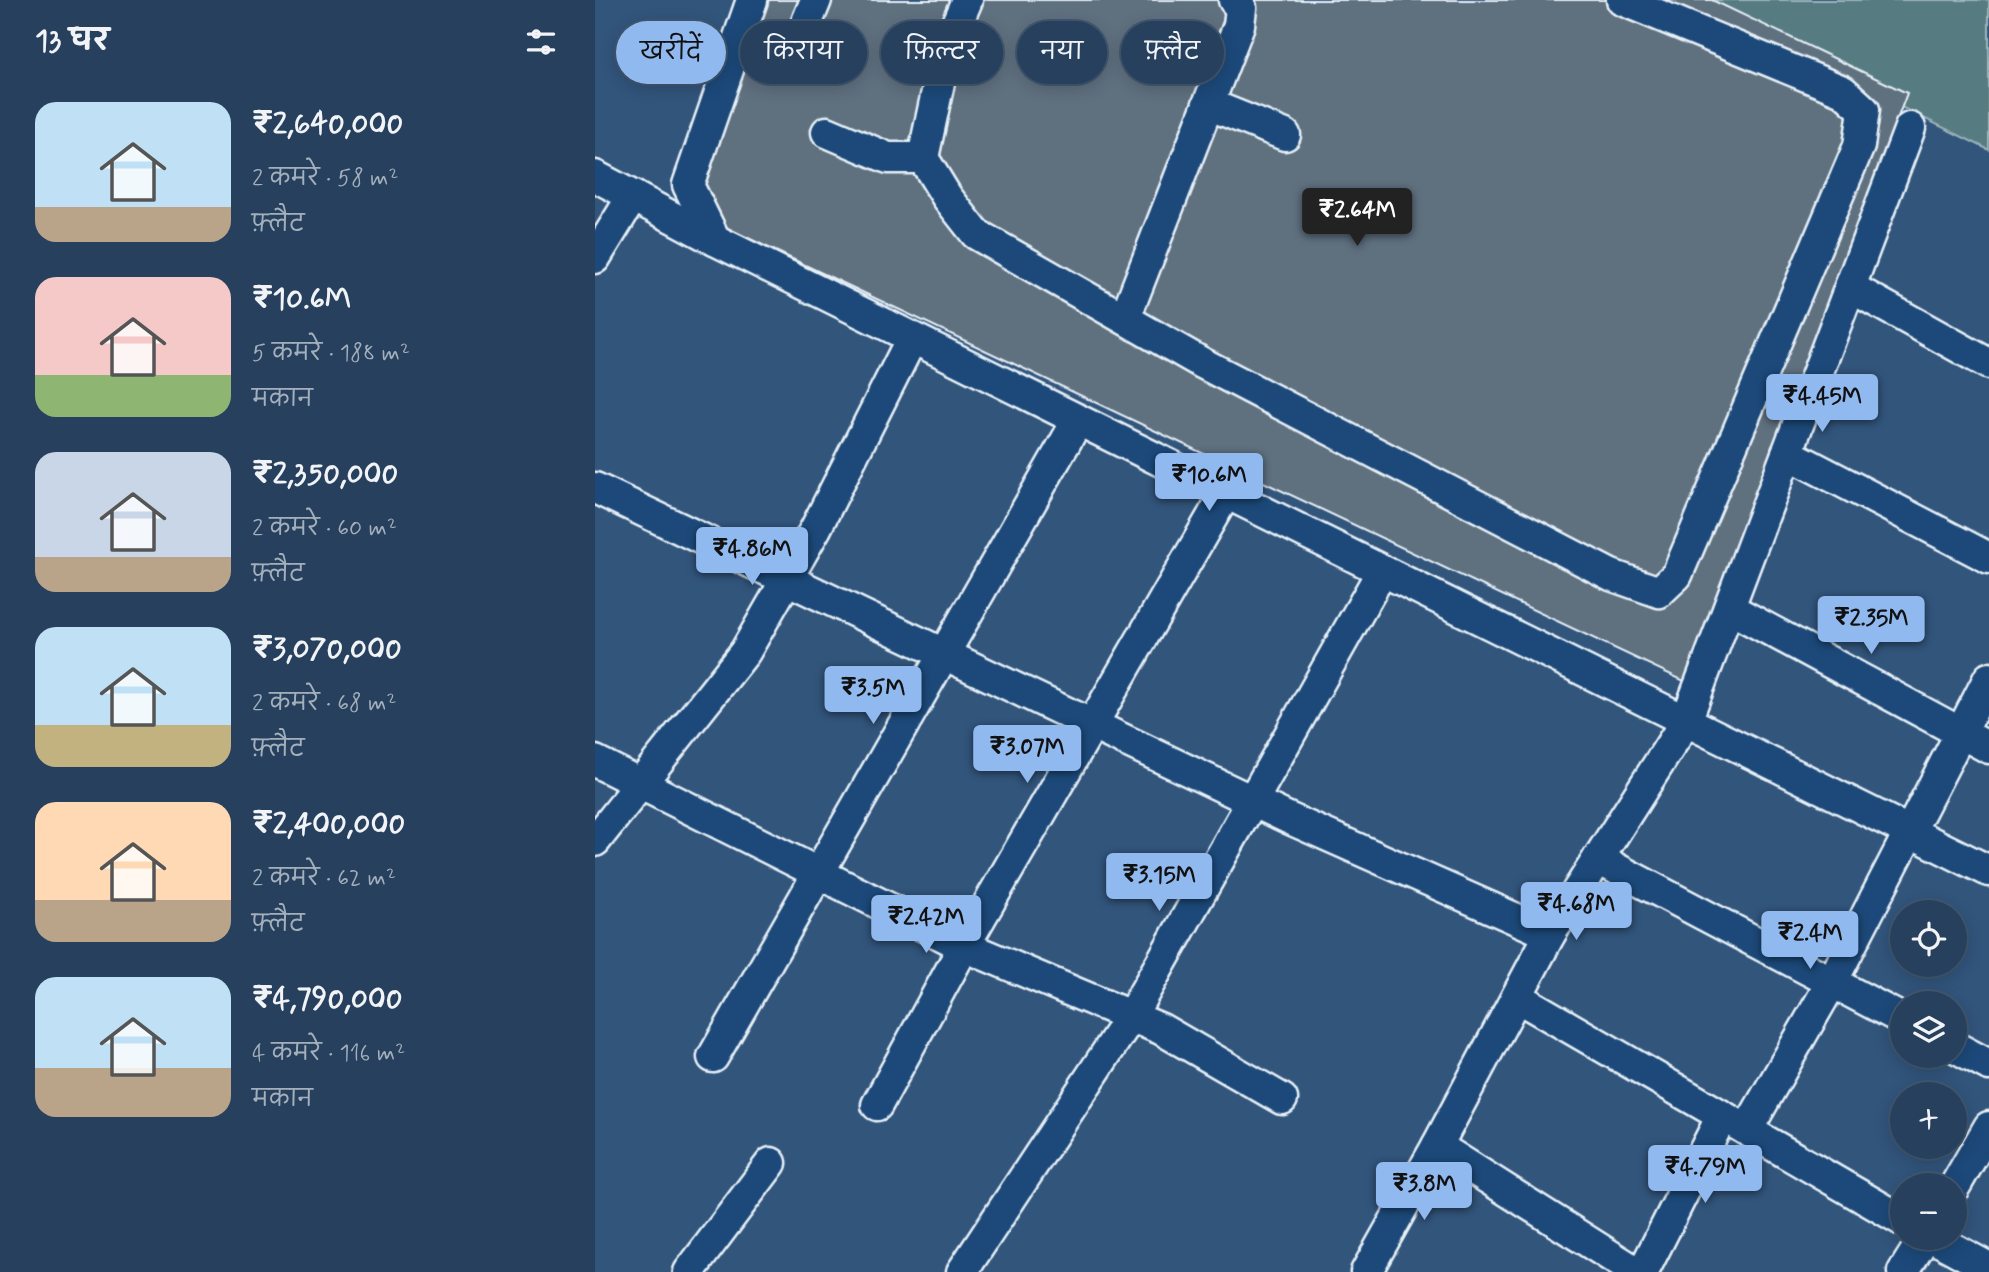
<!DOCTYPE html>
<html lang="hi">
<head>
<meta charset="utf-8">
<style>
	:root { --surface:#26405d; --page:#324b66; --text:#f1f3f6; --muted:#a4afbc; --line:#425972; --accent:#90b9f0 }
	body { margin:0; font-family:Mynerve,"Playpen Sans Deva",sans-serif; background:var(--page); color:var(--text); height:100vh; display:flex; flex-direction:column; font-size:26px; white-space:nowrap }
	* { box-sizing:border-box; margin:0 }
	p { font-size:23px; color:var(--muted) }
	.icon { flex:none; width:38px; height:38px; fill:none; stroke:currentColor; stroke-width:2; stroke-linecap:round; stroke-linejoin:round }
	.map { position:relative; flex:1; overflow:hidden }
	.drawer { display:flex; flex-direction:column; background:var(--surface); width:595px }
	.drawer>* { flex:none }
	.guide { position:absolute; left:21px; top:21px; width:665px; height:63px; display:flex; gap:14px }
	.tools { position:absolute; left:1295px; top:900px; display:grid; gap:14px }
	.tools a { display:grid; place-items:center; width:77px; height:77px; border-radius:50%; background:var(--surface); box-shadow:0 4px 18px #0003,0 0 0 2px var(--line); font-size:35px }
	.price { position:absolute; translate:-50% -60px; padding:0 16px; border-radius:7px; background:var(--accent); color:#111; font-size:23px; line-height:46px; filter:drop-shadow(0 2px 4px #0008) }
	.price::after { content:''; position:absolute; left:50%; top:42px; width:21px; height:16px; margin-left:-10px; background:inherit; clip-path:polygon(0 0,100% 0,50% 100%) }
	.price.current { background:#222; color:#fff }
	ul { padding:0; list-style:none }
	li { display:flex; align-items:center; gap:21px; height:175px; padding:0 35px }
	li span { display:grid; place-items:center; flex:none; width:196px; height:140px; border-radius:21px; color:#555 }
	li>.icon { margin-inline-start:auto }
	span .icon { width:84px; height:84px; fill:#fffc; stroke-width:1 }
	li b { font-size:30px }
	h2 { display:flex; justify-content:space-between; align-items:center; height:84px; padding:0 35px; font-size:30px }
	.tag { padding:0 24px; border-radius:32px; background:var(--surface); box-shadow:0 4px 18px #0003,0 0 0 2px var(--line); font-size:24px; line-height:63px }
	.tag.current { background:var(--accent); color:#111 }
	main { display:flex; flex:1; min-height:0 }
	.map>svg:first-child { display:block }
	.green { fill:#567c81; stroke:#9fb6bc; stroke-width:2 }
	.building { fill:#5f707f; stroke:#e8f1f8; stroke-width:2 }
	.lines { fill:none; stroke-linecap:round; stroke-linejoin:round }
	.minor-casing { stroke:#e8f1f8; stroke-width:35 }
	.minor { stroke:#1f4a7a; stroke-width:30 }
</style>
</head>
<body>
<main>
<section class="drawer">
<h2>13 घर<svg class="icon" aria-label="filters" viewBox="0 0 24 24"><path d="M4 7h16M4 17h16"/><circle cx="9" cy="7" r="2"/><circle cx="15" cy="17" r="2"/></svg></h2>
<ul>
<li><span style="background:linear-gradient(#bfe0f5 75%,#b9a48a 0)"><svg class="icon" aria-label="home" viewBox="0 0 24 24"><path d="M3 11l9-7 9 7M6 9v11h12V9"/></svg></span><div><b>₹2,640,000</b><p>2 कमरे · 58 m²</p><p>फ़्लैट</p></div></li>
<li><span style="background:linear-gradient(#f6c9c9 70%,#8fb573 0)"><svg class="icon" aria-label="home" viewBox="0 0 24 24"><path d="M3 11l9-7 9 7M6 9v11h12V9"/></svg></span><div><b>₹10.6M</b><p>5 कमरे · 188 m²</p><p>मकान</p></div></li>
<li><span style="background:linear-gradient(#c9d6e8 75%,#b9a48a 0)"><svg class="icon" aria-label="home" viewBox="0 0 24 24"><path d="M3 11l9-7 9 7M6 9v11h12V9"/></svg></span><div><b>₹2,350,000</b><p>2 कमरे · 60 m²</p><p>फ़्लैट</p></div></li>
<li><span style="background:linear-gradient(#bfe0f5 70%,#c2b280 0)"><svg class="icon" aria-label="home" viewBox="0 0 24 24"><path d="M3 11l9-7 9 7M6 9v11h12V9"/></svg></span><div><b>₹3,070,000</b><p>2 कमरे · 68 m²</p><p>फ़्लैट</p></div></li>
<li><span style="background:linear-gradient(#ffd9b3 70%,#b9a48a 0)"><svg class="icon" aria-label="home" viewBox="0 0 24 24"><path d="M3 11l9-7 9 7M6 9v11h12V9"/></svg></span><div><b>₹2,400,000</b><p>2 कमरे · 62 m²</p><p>फ़्लैट</p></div></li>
<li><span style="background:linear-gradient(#bfe0f5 65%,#b9a48a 0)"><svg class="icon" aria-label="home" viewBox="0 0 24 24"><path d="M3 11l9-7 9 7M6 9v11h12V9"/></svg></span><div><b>₹4,790,000</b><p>4 कमरे · 116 m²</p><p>मकान</p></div></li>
</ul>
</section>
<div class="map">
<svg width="1394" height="1272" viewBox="0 0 1394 1272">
	<rect width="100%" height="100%" fill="#32557c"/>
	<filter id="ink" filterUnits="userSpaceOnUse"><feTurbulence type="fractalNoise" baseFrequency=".0143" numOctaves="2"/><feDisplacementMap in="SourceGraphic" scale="14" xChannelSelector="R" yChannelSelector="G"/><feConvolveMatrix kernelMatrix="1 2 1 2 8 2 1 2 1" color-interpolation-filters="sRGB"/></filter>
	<g filter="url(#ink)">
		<!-- green -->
		<polygon class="green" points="1087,0 1394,0 1394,150"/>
		<!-- building -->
		<polygon class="building" points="168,0 1117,0 1312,93 1091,682 132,228 106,193"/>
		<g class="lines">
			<defs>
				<g id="minor">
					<polyline points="157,0 93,185 120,240 1394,871"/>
					<polyline points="372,0 351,49 328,158 352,197 381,234 607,363 1016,575 1064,592 1082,575 1264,146 1269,110 1248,91 1027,0"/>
					<polyline points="212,22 221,0"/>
					<polyline points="613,104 690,135"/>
					<polyline points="232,132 293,158 328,158"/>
					<polyline points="0,176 120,240"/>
					<polyline points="0,258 38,196"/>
					<polyline points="1255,287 1394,364"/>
					<polyline points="530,318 644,25 646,8 639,0"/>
					<polyline points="1192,453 1394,558"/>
					<polyline points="0,488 693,818 955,934"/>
					<polyline points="1134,608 1394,748"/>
					<polyline points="0,761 369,946 566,1029 687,1099"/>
					<polyline points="0,841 150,652 221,528 317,338"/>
					<polyline points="1003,859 1307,1019"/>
					<polyline points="922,997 1307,1220"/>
					<polyline points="1360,1047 1394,1065"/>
					<polyline points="118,1057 483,420"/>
					<polyline points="282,1105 369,946 631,493"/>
					<polyline points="1152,1130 1237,982 1394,678"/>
					<polyline points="842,1146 1041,1272"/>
					<polyline points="1360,1186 1394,1127"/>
					<polyline points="1337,1237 1394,1268"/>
					<polyline points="94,1272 176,1163"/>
					<polyline points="367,1272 536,1016 787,571"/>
					<polyline points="771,1272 842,1146 955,934 1091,721 1315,128"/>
					<polyline points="1048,1272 1127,1116"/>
					<polyline points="1308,1272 1330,1237"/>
				</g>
			</defs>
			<!-- minor casing -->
			<use href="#minor" class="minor-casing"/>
			<!-- minor -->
			<use href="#minor" class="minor"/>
		</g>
	</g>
</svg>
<div class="tools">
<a><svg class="icon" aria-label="locate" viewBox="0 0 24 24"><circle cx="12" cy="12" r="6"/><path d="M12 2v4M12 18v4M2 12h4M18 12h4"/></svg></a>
<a><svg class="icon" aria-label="layers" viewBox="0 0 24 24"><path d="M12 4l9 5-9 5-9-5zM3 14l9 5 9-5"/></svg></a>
<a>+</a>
<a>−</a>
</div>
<b class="price current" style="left:762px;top:248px">₹2.64M</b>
<b class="price" style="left:1227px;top:434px">₹4.45M</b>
<b class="price" style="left:614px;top:513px">₹10.6M</b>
<b class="price" style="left:157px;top:587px">₹4.86M</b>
<b class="price" style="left:1276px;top:656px">₹2.35M</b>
<b class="price" style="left:278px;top:726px">₹3.5M</b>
<b class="price" style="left:432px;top:785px">₹3.07M</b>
<b class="price" style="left:564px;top:913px">₹3.15M</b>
<b class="price" style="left:981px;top:942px">₹4.68M</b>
<b class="price" style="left:331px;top:955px">₹2.42M</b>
<b class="price" style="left:1215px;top:971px">₹2.4M</b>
<b class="price" style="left:1110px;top:1205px">₹4.79M</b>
<b class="price" style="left:829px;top:1222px">₹3.8M</b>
<div class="guide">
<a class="tag current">खरीदें</a>
<a class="tag">किराया</a>
<a class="tag">फ़िल्टर</a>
<a class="tag">नया</a>
<a class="tag">फ़्लैट</a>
</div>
</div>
</main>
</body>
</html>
